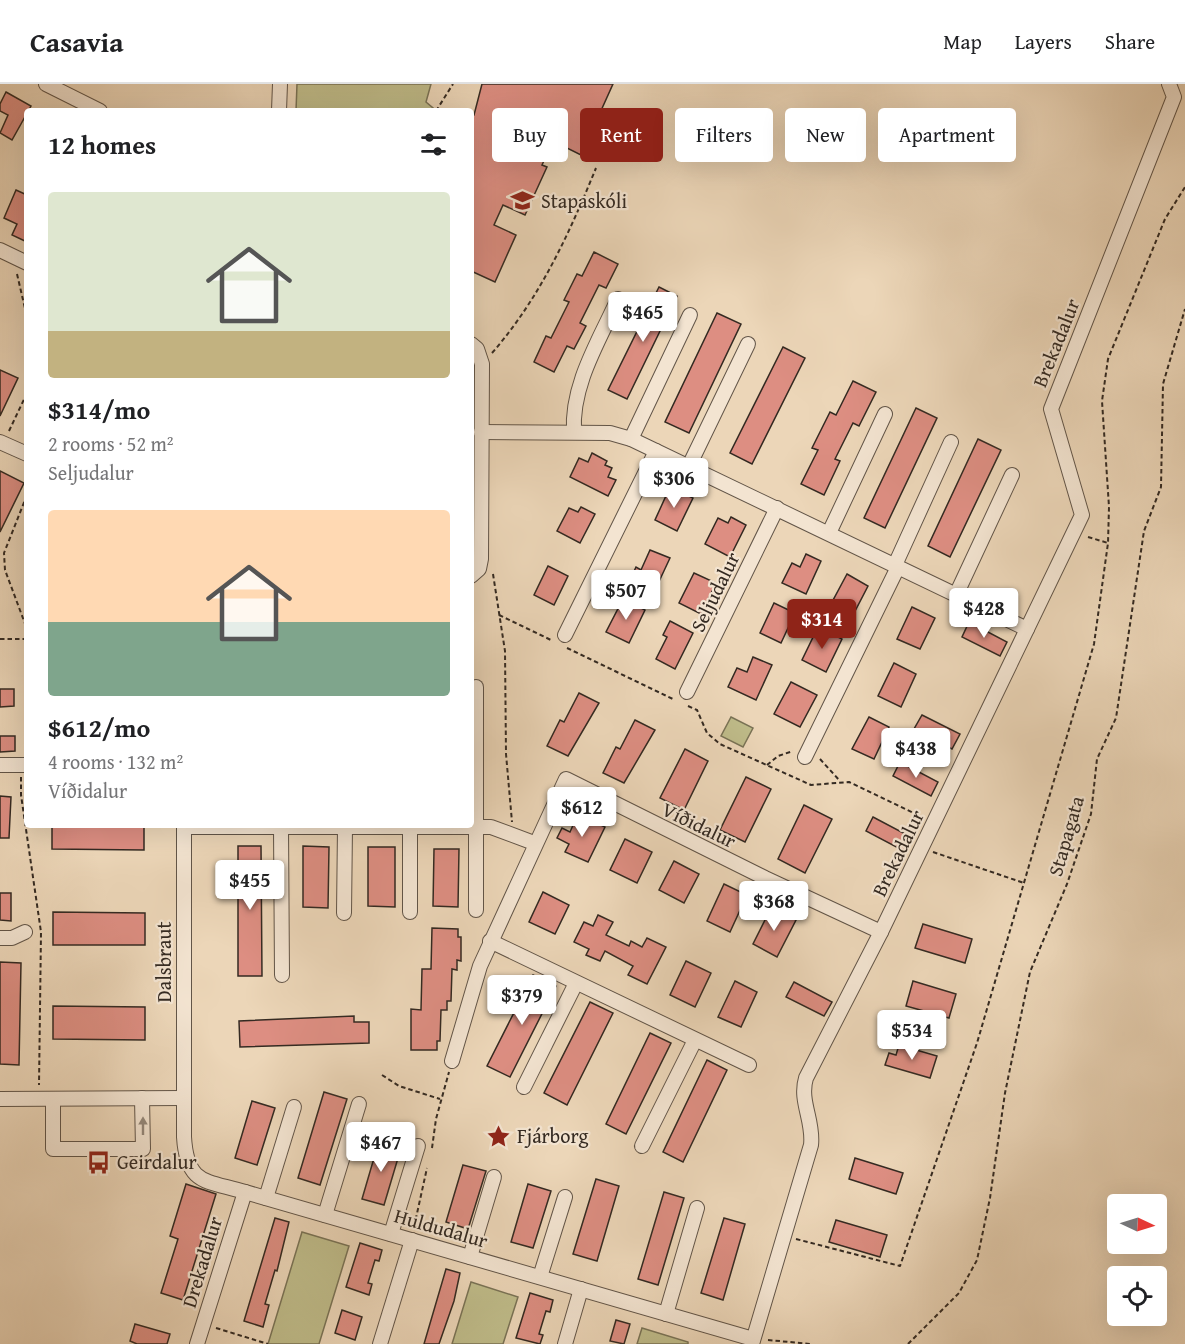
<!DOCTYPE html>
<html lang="en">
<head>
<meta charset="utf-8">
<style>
	:root { --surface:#fff; --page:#f2f2f2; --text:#202124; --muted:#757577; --line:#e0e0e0; --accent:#8f2418 }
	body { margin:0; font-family:"Gentium Book Plus",serif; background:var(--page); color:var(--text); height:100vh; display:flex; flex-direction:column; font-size:22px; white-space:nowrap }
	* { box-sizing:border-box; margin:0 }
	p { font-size:20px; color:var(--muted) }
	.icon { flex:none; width:33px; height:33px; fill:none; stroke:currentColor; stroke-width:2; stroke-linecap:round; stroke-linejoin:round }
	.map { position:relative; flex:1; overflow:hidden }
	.sheet { position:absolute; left:24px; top:24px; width:450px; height:720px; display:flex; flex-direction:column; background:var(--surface); border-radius:6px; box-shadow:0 6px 24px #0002 }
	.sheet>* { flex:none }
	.top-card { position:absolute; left:492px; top:24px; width:570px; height:54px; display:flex; gap:12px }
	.needle { width:39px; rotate:94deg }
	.tools { position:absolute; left:1107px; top:1110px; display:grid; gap:12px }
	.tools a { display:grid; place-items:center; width:60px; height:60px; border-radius:6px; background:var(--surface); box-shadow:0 6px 24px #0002; font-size:30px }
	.price { position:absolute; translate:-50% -51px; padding:0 14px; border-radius:6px; background:#fff; color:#222; font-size:20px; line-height:39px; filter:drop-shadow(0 2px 3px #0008) }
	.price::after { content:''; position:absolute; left:50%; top:36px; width:18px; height:14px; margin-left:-9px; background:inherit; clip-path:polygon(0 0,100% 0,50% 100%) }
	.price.current { background:var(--accent); color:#fff }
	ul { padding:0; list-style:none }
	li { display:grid; align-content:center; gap:12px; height:318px; padding:0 24px }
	li span { display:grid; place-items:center; height:186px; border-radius:6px; color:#555 }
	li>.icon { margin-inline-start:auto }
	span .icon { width:108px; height:108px; fill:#fffc; stroke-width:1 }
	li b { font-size:26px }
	h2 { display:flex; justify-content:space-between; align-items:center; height:72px; padding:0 24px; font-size:26px }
	.pill { padding:0 21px; border-radius:6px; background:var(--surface); box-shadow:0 6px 24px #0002; font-size:21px; line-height:54px }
	.pill.current { background:var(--accent); color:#fff }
	header { display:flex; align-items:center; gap:36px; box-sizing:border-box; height:84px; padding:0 30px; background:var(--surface); border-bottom:2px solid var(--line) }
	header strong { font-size:28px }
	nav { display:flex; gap:33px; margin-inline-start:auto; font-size:21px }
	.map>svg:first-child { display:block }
	.park { fill:#bfbc8a; stroke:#7a7356; stroke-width:1.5 }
	.building { fill:#dd8e82; stroke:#342a22; stroke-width:1.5 }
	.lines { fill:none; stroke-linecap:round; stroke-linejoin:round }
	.minor-casing { stroke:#625548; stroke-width:16 }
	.path { stroke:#342a22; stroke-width:2; stroke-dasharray:4.5 3; stroke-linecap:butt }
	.minor { stroke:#f3e4d1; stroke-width:14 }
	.oneway { fill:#94877a }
	.labels { text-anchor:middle; stroke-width:4.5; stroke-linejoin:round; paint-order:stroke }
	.poi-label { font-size:20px; fill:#342a22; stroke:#f3e4d1; text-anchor:start }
	.street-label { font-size:20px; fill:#342a22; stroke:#f3e4d1 }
</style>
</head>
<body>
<header>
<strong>Casavia</strong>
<nav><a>Map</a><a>Layers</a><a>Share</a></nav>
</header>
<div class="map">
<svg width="1185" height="1260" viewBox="0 0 1185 1260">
	<rect width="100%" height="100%" fill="#ecd6b8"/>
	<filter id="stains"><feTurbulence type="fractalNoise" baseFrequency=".00333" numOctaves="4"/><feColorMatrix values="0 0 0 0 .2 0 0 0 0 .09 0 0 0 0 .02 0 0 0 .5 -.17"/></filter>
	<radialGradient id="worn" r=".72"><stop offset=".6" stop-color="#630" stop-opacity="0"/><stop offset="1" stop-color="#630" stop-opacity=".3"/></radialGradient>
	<!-- park -->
	<g class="park">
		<polygon points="297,0 431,0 426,18 433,24 431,27 296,27"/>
		<polygon points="731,633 753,644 743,663 721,652"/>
		<polygon points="302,1148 349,1162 319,1260 268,1260"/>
		<polygon points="471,1198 518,1213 503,1260 452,1260"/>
		<polygon points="642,1244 688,1258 688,1260 637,1260"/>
	</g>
	<!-- building -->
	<g class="building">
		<polygon points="482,0 613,0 581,71 553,57 542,81 547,83 525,131 503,121 494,141 516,151 495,198 471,187 471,31 474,31"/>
		<polygon points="6,8 31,22 12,56 0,49 8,31 0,27 0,20"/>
		<polygon points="16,106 27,111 27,158 12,151 17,140 4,134"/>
		<polygon points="594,168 618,180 606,204 599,201 580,239 586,242 574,265 567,262 554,288 534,278 546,252 551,254 569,218 564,216 577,190 582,192"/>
		<polygon points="659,203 677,212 627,315 608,306"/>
		<polygon points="717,229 741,240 689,349 665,338"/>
		<polygon points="783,263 805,274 752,380 730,369"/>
		<polygon points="0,286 18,294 0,332"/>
		<polygon points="853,297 876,308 859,342 853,339 835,375 840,377 824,411 801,400 818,366 812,364 830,328 836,331"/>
		<polygon points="916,324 937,334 885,444 864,434"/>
		<polygon points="978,355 1001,366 950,473 928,462"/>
		<polygon points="592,369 607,377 605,381 612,384 608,393 616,396 608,412 570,393 579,374 588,378"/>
		<polygon points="0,387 24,399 0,448"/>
		<polygon points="670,403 693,414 677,447 655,436"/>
		<polygon points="581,423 595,430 580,459 557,447 569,424 578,428"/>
		<polygon points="731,433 746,441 730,473 705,460 718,434 728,439"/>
		<polygon points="650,466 670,474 655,506 631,494 636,483 641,486"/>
		<polygon points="806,470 821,477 806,510 782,499 792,479 800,483"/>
		<polygon points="548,482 568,492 554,521 534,511"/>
		<polygon points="694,489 716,499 701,530 679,519"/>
		<polygon points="847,490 868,502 853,531 831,520"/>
		<polygon points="623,515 645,526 629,559 606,548"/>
		<polygon points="774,519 795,529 781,559 760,549"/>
		<polygon points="912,523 935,534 920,565 897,555"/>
		<polygon points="670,537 693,549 675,585 656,575 667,553 663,551"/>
		<polygon points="969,538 1007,558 1000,572 962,553"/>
		<polygon points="818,543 842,555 826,588 802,576"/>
		<polygon points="753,573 772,581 756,616 728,603 737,584 747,588"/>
		<polygon points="894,579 916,590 901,623 878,612"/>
		<polygon points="791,598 817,611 800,643 774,630"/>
		<polygon points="0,605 14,605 14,622 0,623"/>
		<polygon points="579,609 599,619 568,672 547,662 560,636 564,638"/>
		<polygon points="922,631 960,650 952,665 914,645"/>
		<polygon points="869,633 889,643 874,675 852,665"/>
		<polygon points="635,636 655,646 624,699 603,689 616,663 620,665"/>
		<polygon points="0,652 15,652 15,667 0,668"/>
		<polygon points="685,665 708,677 684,726 660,714"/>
		<polygon points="900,678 938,698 931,712 893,692"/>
		<polygon points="746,693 771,705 745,758 720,746"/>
		<polygon points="0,712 11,713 9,754 0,754"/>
		<polygon points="804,721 832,735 805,789 778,775"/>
		<polygon points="578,730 605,743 588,778 565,768 569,760 557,754 562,744 570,748"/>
		<polygon points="873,733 911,753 904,767 866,747"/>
		<polygon points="52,741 144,741 144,766 52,765"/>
		<polygon points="625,755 652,768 637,799 610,786"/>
		<polygon points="238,762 261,762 262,892 238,892"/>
		<polygon points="303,762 329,763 328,824 303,823"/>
		<polygon points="368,763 395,763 395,823 368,822"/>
		<polygon points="434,765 459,765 458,823 433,822"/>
		<polygon points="674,777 699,790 684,819 659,806"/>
		<polygon points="724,800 747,811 730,848 707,837"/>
		<polygon points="543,808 569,821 555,850 529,838"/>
		<polygon points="0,809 11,809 11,837 0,836"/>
		<polygon points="771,824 796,836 777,873 753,860"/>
		<polygon points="53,828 145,829 145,861 53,861"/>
		<polygon points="598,831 613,838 606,851 629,862 631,857 642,863 647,854 666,863 647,900 628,891 633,882 605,867 600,877 586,871 589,865 574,858 584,838 593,842"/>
		<polygon points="923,840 972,855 965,879 915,864"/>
		<polygon points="432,844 458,845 458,853 461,853 461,877 457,876 457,886 452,885 451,917 447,917 447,926 441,926 440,957 437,957 437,966 411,966 411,925 421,926 422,885 431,885"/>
		<polygon points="686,877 711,889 695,923 670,911"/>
		<polygon points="0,878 21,879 19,981 0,980"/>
		<polygon points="533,891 556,902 510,993 487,982"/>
		<polygon points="735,897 757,908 741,943 718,933"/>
		<polygon points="913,897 956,910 949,934 906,922"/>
		<polygon points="794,898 832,918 824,932 786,913"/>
		<polygon points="590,918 613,929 567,1021 544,1009"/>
		<polygon points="53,922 145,923 145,956 53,955"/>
		<polygon points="354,932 354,938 369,938 369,959 240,963 239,937"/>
		<polygon points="650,949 671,959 626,1050 606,1040"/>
		<polygon points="899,961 937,972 930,994 885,981 889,969 896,971"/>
		<polygon points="707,976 727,986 683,1078 663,1068"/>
		<polygon points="324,1008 347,1015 320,1101 298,1094"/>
		<polygon points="252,1017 275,1024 257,1081 235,1074"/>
		<polygon points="379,1057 401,1064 384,1121 362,1115"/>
		<polygon points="855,1074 903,1089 896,1110 849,1095"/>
		<polygon points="463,1081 486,1087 468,1145 446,1138"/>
		<polygon points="596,1095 619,1102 597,1177 573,1170"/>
		<polygon points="186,1100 216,1110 183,1216 161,1209 178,1155 170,1152"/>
		<polygon points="528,1100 551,1107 533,1164 511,1158"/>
		<polygon points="664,1108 684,1114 658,1201 638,1195"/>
		<polygon points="275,1134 289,1138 277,1187 275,1186 265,1220 269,1221 263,1243 244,1237"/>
		<polygon points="724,1134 745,1140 723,1216 701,1209"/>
		<polygon points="836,1136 887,1151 880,1173 829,1158"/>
		<polygon points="360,1159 382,1166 379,1177 375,1176 368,1199 372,1200 369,1211 346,1203"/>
		<polygon points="446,1185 460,1189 454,1217 439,1260 424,1260"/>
		<polygon points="530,1209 553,1216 550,1228 546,1227 539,1250 543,1251 540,1260 516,1254"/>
		<polygon points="342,1226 362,1233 355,1256 335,1249"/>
		<polygon points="616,1236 630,1240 624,1260 610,1257"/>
		<polygon points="135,1240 170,1250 167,1260 137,1260 130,1257"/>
	</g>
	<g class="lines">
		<defs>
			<g id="minor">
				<polyline points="46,0 100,27"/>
				<polyline points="279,27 280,0"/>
				<polyline points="0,166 27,179"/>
				<polyline points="471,260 477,265 482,280 481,475 479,485 471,492"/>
				<polyline points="481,348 610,349 631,355 1027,545"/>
				<path d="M574,348c-3,-47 25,-91 44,-133"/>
				<polyline points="631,355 690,231"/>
				<polyline points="0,358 27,370"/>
				<polyline points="689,382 748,260"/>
				<polyline points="829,449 885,330"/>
				<polyline points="895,481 951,358"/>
				<polyline points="956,511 1012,391"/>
				<polyline points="565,551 656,367"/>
				<polyline points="687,608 777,424"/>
				<polyline points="805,673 898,483"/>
				<polyline points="0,681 27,681"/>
				<path d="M184,741v312c3,48 21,43 61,55l508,147"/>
				<polyline points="184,743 491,743 534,759"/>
				<polyline points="281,743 282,891"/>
				<polyline points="476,826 476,603"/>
				<polyline points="410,828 410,743"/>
				<polyline points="344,829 345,743"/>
				<polyline points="0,854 12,854 25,848"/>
				<polyline points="490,857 749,981"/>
				<polyline points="452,977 480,882 566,695 765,794 881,848"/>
				<polyline points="524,1003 576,899"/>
				<polyline points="0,1015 183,1014"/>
				<polyline points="53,1015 53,1065 143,1065 142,1014"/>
				<polyline points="642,1062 695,956"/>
				<polyline points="266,1114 294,1023"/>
				<polyline points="325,1131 359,1020"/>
				<polyline points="391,1150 418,1062"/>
				<polyline points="470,1173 494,1093"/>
				<polyline points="540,1193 565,1113"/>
				<polyline points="666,1230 697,1124"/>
				<polyline points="197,1260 245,1108"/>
				<polyline points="380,1260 412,1156"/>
				<polyline points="565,1260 581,1205"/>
				<path d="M752,1260l59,-199c3,-24 -12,-44 -5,-67l75,-146 201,-417 -31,-106 123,-312 -5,-13"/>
			</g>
		</defs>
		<!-- minor casing -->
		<use href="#minor" class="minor-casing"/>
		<!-- path -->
		<g class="path">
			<polyline points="436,27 453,0"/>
			<polyline points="17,190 27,233"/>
			<path d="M492,269c48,-55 77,-119 104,-185"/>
			<polyline points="9,347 27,309"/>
			<polyline points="27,411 4,469 5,486 27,545"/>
			<polyline points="1088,453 1108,459"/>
			<polyline points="493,490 505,567 506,670 512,738"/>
			<polyline points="499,531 553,557"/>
			<polyline points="0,555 27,555"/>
			<polyline points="567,564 675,616"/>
			<polyline points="688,622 697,626 707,649 720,660 811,701 849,698 922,733"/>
			<polyline points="820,675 840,697"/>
			<polyline points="767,681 778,672 793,667"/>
			<polyline points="21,693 21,711 41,848 39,1001"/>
			<polyline points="933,768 1024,799"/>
			<polyline points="382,991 399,1002 440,1015"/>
			<polyline points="432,1064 436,1035 449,988"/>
			<polyline points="414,1143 427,1084"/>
			<polyline points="796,1155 900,1182 977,959 1094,560 1108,459 1109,423 1102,317 1108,275 1165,135 1185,103"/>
			<polyline points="216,1244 268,1260"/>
			<polyline points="768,1256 811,1260"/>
			<polyline points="908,1260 959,1209 977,1176 990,1114 1005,1009 1030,888 1067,800 1091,730 1097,675 1116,634 1144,447 1161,403 1163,300 1185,225"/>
		</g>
		<!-- minor -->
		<use href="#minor" class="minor"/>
	</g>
	<!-- one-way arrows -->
	<defs><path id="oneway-solid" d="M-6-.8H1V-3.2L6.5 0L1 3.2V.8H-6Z" transform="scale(1.5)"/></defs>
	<use class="oneway" href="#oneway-solid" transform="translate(143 1042) rotate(-90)"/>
	<!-- icons -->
	<defs>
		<symbol id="school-bare" viewBox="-9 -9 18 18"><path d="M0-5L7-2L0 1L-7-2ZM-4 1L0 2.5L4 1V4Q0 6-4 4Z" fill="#8f2418" stroke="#f3e4d1" stroke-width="2.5" paint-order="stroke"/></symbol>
		<symbol id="sight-bare" viewBox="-9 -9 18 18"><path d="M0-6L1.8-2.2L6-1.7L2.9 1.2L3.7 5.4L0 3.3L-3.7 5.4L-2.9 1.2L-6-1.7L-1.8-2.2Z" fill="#8f2418" stroke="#f3e4d1" stroke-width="2.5" paint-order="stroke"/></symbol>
		<symbol id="bus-bare" viewBox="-9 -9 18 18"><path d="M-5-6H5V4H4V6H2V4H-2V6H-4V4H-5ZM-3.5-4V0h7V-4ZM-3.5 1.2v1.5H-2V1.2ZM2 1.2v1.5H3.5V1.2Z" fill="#8f2418" stroke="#f3e4d1" stroke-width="2.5" paint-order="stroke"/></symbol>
	</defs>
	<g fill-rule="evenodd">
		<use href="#school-bare" x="506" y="100" width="33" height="33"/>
		<use href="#sight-bare" x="482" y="1036" width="33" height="33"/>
		<use href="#bus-bare" x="82" y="1062" width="33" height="33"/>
	</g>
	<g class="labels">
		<!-- poi labels -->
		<g class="poi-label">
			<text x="541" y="124">Stapaskóli</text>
			<text x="517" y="1059">Fjárborg</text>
			<text x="117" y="1085">Geirdalur</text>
		</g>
		<!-- street labels -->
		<g class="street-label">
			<text transform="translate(1056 259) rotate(-68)" y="7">Brekadalur</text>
			<text transform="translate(715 508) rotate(-64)" y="7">Seljudalur</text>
			<text transform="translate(699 741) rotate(26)" y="7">Víðidalur</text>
			<text transform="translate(1066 752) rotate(-74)" y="7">Stapagata</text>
			<text transform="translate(898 769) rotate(-64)" y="7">Brekadalur</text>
			<text transform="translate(164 878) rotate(-90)" y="7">Dalsbraut</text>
			<text transform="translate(441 1144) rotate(16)" y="7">Huldudalur</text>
			<text transform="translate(202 1178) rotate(-73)" y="7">Drekadalur</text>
		</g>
	</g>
	<rect width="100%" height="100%" filter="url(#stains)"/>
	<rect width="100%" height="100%" fill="url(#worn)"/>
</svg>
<div class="tools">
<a><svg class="needle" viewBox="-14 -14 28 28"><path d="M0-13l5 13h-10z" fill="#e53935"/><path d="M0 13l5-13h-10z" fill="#757577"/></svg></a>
<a><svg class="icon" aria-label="locate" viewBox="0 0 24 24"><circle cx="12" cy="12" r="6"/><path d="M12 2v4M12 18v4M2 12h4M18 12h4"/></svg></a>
</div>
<b class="price" style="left:643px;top:259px">$465</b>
<b class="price" style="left:674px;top:425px">$306</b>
<b class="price" style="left:626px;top:537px">$507</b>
<b class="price" style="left:984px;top:555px">$428</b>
<b class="price current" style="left:822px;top:566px">$314</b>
<b class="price" style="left:916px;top:695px">$438</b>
<b class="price" style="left:582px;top:754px">$612</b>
<b class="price" style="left:250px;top:827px">$455</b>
<b class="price" style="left:774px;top:848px">$368</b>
<b class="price" style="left:522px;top:942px">$379</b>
<b class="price" style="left:912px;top:977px">$534</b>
<b class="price" style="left:381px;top:1089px">$467</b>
<div class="top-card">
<a class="pill">Buy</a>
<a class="pill current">Rent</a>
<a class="pill">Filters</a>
<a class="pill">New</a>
<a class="pill">Apartment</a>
</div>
<section class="sheet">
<h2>12 homes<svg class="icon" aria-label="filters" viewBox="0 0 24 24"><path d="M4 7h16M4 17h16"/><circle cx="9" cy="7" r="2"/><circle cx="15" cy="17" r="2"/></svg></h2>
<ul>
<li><span style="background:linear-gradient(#dfe7d0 75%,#c2b280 0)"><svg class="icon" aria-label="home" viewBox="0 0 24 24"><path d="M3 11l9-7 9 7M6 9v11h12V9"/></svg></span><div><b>$314/mo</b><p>2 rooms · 52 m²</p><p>Seljudalur</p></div></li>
<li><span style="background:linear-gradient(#ffd9b3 60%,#7fa58c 0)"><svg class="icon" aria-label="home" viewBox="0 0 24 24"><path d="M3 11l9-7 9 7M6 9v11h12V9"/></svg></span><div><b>$612/mo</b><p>4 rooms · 132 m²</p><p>Víðidalur</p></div></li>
</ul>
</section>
</div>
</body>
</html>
